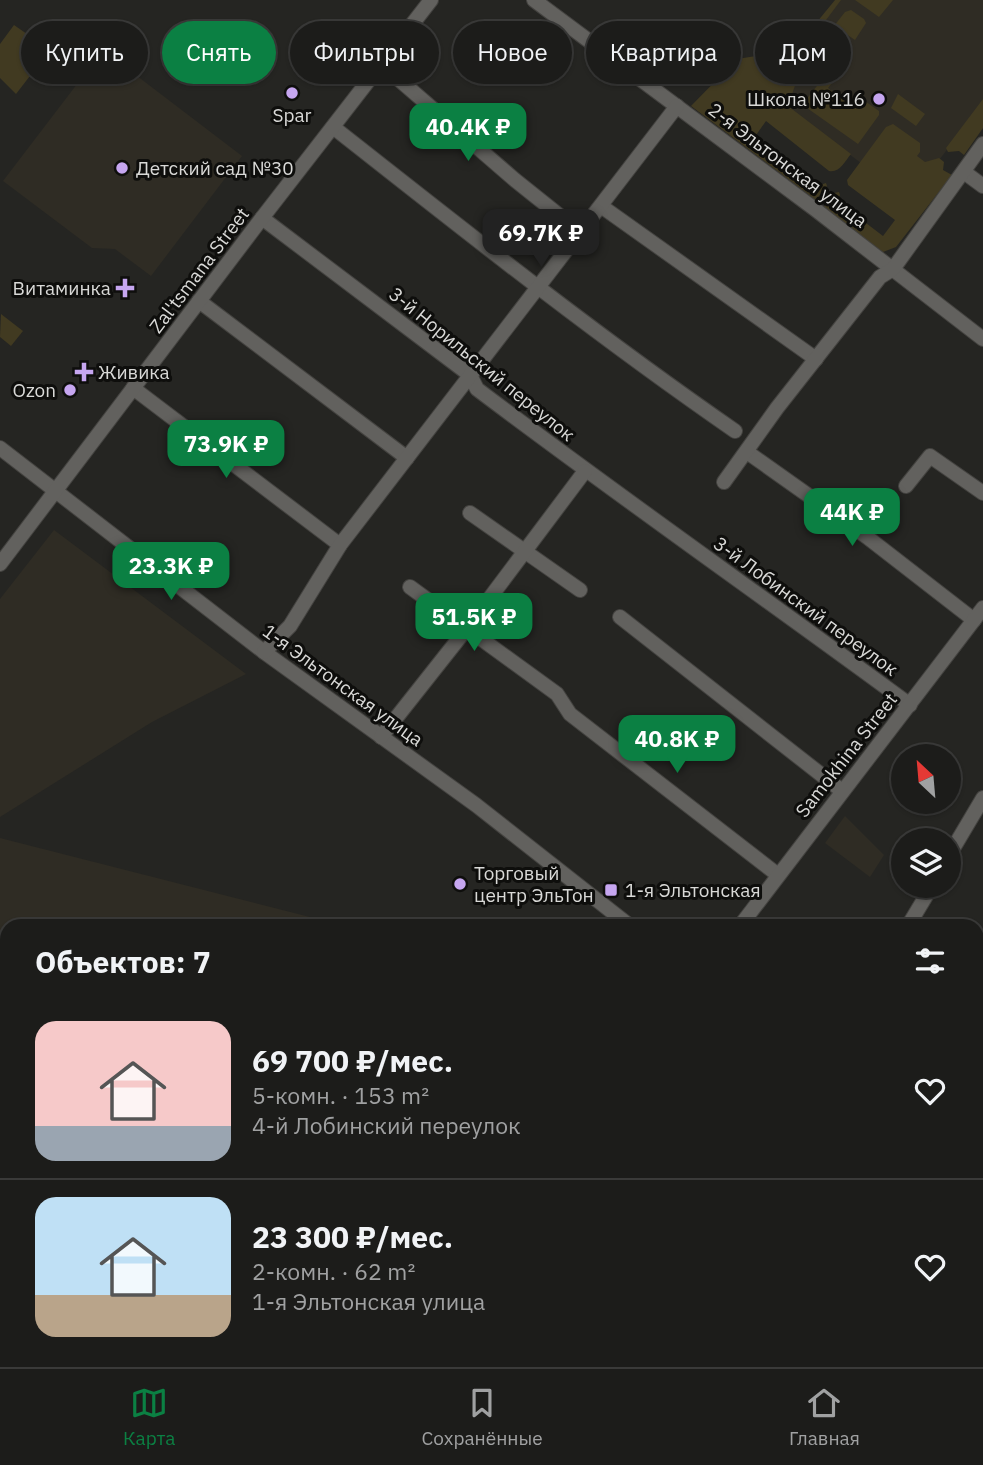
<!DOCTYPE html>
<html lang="ru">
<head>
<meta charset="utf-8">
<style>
	:root { --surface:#1c1c1a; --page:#292927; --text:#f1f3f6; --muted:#a0a1a2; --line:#3a3a39; --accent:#0b8043 }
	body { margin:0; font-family:"IBM Plex Sans",sans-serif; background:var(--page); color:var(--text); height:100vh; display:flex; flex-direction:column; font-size:26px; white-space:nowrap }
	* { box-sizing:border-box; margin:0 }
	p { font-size:23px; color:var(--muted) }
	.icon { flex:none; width:38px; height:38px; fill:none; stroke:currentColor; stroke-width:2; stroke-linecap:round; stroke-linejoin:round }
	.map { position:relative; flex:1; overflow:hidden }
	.sheet { position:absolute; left:0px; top:919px; width:984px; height:450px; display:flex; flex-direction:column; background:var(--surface); border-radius:21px 21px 0 0; box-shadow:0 2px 5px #0004,0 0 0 2px var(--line) }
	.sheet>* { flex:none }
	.hud { position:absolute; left:21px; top:21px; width:942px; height:63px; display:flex; gap:14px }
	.needle { width:46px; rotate:334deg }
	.controls { position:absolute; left:891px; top:744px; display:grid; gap:14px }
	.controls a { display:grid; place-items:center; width:70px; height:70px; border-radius:50%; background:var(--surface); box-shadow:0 2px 5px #0004,0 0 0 2px var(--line); font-size:35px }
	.price { position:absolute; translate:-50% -60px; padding:0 16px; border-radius:14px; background:var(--accent); color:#fff; font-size:23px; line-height:46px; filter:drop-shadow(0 2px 4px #0008) }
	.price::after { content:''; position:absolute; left:50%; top:42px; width:21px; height:16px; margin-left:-10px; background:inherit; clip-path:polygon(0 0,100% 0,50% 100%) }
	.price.on { background:#222; color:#fff }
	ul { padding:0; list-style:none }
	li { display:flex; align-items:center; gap:21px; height:175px; padding:0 35px }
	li+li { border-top:2px solid var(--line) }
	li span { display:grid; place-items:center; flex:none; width:196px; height:140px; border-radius:21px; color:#555 }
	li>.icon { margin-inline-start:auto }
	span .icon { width:84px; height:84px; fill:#fffc; stroke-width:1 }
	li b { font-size:30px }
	h2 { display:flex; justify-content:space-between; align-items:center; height:84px; padding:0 35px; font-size:30px }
	.tag { padding:0 24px; border-radius:32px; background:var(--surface); box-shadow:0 2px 5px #0004,0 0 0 2px var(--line); font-size:24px; line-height:63px }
	.tag.on { background:var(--accent); color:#fff }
	.tab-bar { display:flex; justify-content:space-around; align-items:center; height:98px; border-top:2px solid var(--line); background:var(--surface); font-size:19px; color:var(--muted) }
	.tab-bar a { display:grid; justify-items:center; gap:4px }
	.tab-bar .on { color:var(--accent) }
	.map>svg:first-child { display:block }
	.built { fill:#2f2c24 }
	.green { fill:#413a21 }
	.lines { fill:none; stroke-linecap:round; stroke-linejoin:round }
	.minor-casing { stroke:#444340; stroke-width:16 }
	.minor { stroke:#62615e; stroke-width:14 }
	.poi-dot { fill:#c6a6f0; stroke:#0e0e0c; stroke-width:2.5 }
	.labels { text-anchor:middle; stroke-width:6; stroke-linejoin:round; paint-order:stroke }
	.poi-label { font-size:19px; fill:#d9d9d7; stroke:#0e0e0c; text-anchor:start }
	.street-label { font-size:19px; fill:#d9d9d7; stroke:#0e0e0c }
</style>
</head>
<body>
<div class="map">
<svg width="983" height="1367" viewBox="0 0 983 1367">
	<rect width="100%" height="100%" fill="#252522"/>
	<!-- built -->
	<g class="built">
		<polygon points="837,0 983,0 983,103 909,199 769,94"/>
		<polygon points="103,50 242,156 151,276 115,249 92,248 3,181"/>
		<polygon points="54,530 246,674 152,722 0,817 0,599"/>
		<polygon points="845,816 884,855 870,877 825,843"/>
		<polygon points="0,838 345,926 7,926 7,995 0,993"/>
		<polygon points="0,1017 7,1019 7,1362 392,1362 391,1367 0,1367"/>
	</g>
	<!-- green -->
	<g class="green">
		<path d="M835,0h6l-44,59 4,9 -13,38 63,48c-6,7 -11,19 -22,17l-63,-50 -12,17 63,48 9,-3 1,3 -11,14 -125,-94 46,-47 57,-9z"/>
		<polygon points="855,0 893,0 879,17"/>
		<polygon points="851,10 864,19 866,23 855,40 834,26 845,12"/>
		<polygon points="14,25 50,50 16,94 0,78 0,44"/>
		<polygon points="827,73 835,79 828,88 847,103 855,94 879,111 879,115 858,144 807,108 806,100"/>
		<polygon points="898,94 925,114 916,126 891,108"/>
		<polygon points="983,99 983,128 964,155 959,151 948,152 946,148"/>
		<polygon points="893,124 920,143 920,152 917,156 925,162 939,158 944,162 943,170 952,175 896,247 883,252 823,208 834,193 839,192 840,195 837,201 883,236 895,220 848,185 847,180 886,127"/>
		<polygon points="1,314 23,331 11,346 0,337"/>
	</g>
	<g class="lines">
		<defs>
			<g id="minor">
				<polyline points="534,0 816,210 983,339"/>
				<polyline points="381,64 515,180 580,232"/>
				<path d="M333,127c132,104 263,208 402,304"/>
				<polyline points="964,172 983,186"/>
				<polyline points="601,206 816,359"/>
				<path d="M262,218l208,157 7,14c143,108 289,210 433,316"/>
				<polyline points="199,301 407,458"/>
				<polyline points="133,388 340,545"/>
				<polyline points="0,448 264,652 476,805 630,926"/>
				<polyline points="747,452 867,537 974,620"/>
				<polyline points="724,482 777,408 880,277 893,269 983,144"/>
				<polyline points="906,486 930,456 983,493"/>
				<polyline points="470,513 580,590"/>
				<polyline points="0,564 262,218 431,0"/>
				<polyline points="410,587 557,694 570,714 778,875"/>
				<polyline points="620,617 842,791"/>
				<polyline points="264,652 290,626 340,545 677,106"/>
				<polyline points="381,737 468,627 585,471"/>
				<polyline points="948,857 983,798"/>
				<polyline points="740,926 983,608"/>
				<polyline points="908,926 932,886"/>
				<polyline points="976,1250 983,1244"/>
				<polyline points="524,1367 525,1362"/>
				<polyline points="601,1367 606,1362"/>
				<polyline points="837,1367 844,1362"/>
			</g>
		</defs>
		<!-- minor casing -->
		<use href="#minor" class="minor-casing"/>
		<!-- minor -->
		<use href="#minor" class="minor"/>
	</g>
	<!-- markers -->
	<g class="poi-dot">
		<circle cx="292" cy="93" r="7"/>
		<circle cx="879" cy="99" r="7"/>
		<circle cx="122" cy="168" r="7"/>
		<path d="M121.5 277.5h7v7h7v7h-7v7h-7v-7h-7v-7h7z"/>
		<path d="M80.5 361.5h7v7h7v7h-7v7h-7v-7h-7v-7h7z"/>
		<circle cx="70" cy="390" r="7"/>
		<circle cx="460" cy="884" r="7"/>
		<rect x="604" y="883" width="14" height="14" rx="3.5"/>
	</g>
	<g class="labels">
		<!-- poi labels -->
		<g class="poi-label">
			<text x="865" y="106" text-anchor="end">Школа №116</text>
			<text x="292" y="122" text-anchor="middle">Spar</text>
			<text x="136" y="175">Детский сад №30</text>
			<text x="111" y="295" text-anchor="end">Витаминка</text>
			<text x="98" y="379">Живика</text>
			<text x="56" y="397" text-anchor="end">Ozon</text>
			<text x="474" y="880">Торговый<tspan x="474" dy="22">центр ЭльТон</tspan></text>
			<text x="625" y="897">1-я Эльтонская</text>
		</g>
		<!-- street labels -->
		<g class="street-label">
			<text transform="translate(788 165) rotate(37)" y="7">2-я Эльтонская улица</text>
			<text transform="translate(199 270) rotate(-53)" y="7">Zal'tsmana Street</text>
			<text transform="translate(482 364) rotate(39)" y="7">3-й Норильский переулок</text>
			<text transform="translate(806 606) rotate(36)" y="7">3-й Лобинский переулок</text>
			<text transform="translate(343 685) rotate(36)" y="7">1-я Эльтонская улица</text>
			<text transform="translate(846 755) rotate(-52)" y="7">Samokhina Street</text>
		</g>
	</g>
</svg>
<div class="controls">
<a><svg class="needle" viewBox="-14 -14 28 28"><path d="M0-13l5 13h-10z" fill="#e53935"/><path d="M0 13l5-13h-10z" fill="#a0a1a2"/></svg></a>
<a><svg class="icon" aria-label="layers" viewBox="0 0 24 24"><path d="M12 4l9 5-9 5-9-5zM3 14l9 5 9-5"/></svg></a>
</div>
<b class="price" style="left:468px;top:163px">40.4K ₽</b>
<b class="price on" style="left:541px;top:269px">69.7K ₽</b>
<b class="price" style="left:226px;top:480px">73.9K ₽</b>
<b class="price" style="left:852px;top:548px">44K ₽</b>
<b class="price" style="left:171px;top:602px">23.3K ₽</b>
<b class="price" style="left:474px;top:653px">51.5K ₽</b>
<b class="price" style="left:677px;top:775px">40.8K ₽</b>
<div class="hud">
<a class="tag">Купить</a>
<a class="tag on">Снять</a>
<a class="tag">Фильтры</a>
<a class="tag">Новое</a>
<a class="tag">Квартира</a>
<a class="tag">Дом</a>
</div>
<section class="sheet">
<h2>Объектов: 7<svg class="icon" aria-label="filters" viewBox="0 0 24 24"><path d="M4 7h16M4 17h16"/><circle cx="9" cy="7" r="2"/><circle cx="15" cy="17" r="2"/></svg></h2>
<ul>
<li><span style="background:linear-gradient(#f6c9c9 75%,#9aa5b1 0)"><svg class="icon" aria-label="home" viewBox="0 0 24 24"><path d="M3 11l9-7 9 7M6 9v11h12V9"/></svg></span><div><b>69 700 ₽/мес.</b><p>5-комн. · 153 m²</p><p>4-й Лобинский переулок</p></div><svg class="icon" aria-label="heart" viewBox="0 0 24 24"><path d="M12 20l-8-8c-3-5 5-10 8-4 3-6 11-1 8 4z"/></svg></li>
<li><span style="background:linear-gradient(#bfe0f5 70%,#b9a48a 0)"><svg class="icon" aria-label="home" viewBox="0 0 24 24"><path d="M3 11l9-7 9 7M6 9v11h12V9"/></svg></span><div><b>23 300 ₽/мес.</b><p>2-комн. · 62 m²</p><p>1-я Эльтонская улица</p></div><svg class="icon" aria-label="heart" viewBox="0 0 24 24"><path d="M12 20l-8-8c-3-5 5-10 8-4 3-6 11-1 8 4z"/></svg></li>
</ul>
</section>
</div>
<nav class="tab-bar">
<a class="on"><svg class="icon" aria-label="map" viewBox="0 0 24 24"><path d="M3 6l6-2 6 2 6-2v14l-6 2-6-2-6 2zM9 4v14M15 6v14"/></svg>Карта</a>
<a><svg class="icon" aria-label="saved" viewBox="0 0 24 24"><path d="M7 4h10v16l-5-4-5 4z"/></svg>Сохранённые</a>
<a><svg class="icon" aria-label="home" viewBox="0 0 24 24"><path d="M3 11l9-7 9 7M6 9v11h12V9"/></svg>Главная</a>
</nav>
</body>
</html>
